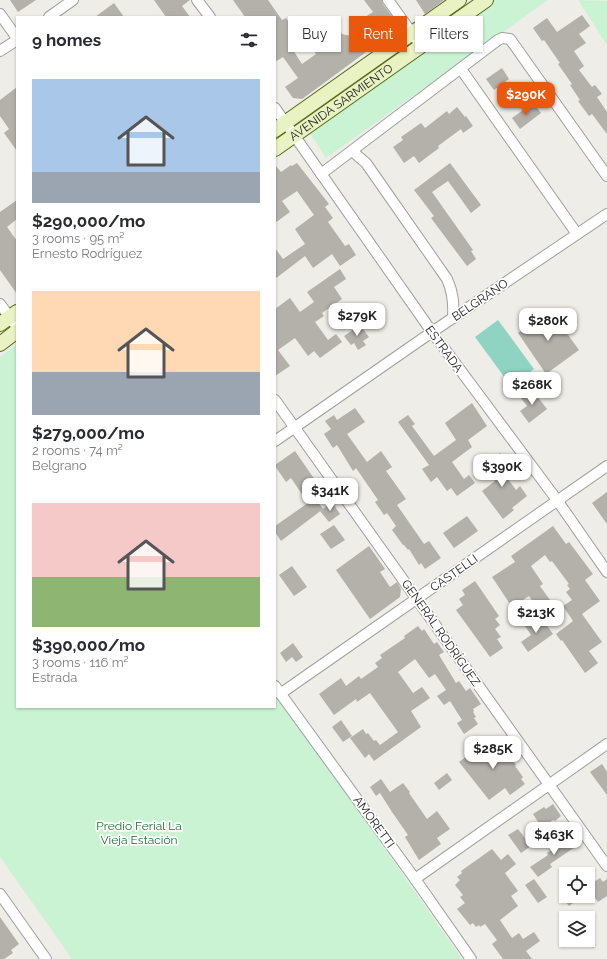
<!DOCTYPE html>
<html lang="en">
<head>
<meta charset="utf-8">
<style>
	:root { --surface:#fff; --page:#f2f2f3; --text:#2b2b33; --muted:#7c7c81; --accent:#ea580c }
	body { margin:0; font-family:Raleway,sans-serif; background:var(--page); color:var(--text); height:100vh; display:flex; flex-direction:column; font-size:15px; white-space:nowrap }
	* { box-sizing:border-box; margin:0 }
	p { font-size:13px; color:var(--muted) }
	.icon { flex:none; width:22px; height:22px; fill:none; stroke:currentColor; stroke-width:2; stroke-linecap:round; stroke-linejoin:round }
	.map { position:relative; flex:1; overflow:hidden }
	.drawer { position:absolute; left:16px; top:16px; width:260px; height:692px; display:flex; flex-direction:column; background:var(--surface); border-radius:0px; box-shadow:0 1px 3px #0004 }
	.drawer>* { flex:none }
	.guide { position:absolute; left:288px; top:16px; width:259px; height:36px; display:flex; gap:8px }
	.tools { position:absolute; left:559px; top:867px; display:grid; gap:8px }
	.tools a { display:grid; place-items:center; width:36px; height:36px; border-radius:0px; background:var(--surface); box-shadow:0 1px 3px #0004; font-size:20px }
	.price { position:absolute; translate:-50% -34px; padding:0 9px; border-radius:8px; background:#fff; color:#222; font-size:13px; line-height:26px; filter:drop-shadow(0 1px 2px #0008) }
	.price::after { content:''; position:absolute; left:50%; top:24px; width:12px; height:9px; margin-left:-6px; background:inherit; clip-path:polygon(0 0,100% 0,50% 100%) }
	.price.selected { background:var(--accent); color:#fff }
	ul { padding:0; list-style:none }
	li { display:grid; align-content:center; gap:8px; height:212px; padding:0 16px }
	li span { display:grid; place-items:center; height:124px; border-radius:0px; color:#555 }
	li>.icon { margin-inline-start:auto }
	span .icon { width:72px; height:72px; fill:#fffc; stroke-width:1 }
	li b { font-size:17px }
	h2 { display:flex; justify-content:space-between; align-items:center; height:48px; padding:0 16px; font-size:17px }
	.pill { padding:0 14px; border-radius:0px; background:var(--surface); box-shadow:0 1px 3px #0004; font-size:14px; line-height:36px }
	.pill.selected { background:var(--accent); color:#fff }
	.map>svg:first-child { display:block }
	.park { fill:#caf3d3 }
	.pitch { fill:#8fd4c3 }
	.building { fill:#b4b0aa }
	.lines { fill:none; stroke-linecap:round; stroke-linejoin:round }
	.minor-casing { stroke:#a0a0a0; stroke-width:12 }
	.secondary-casing { stroke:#536a13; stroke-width:16 }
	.minor { stroke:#fff; stroke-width:10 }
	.secondary { stroke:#e8f2c2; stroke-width:14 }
	.labels { text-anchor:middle; stroke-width:3.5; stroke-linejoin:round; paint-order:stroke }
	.street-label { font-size:12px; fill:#1f1f1f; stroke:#fff }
	.park-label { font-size:12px; fill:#1a712e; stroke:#fff }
</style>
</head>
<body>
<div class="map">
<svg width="607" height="959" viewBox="0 0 607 959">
	<rect width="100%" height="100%" fill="#efede7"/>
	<!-- park -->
	<g class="park">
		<polygon points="495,0 548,0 326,158 309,132"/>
		<polygon points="578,0 607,1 607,45"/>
		<polygon points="17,344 17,707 275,707 275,692 462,959 72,959 0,857 0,357"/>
	</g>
	<!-- pitch -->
	<polygon class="pitch" points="498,320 534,369 511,386 475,337"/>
	<!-- building -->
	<g class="building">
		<polygon points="10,0 36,0 18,12"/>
		<polygon points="154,0 190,0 182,6 190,17 166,17"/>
		<polygon points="233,0 268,0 282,20 286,18 294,30 297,27 306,40 293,50 302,64 316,54 312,47 323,39 326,42 341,32 342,34 355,37 371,25 365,17 373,12 364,0 382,0 383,4 397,23 396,27 364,50 366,52 320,86 302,99 293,98 285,87 298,78 283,57 275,62 275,17 245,17"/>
		<polygon points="416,0 444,0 425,14"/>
		<polygon points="114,3 124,17 95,17"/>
		<polygon points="582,15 590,26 579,34 586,43 574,51 584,66 579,70 592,87 595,85 602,94 597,97 607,112 607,134 592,114 589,116 578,101 580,100 570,85 572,84 558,64 560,63 544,40 542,41 533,28 547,18 557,32"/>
		<polygon points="502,68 509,79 494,90 486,79"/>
		<polygon points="17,87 17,151 4,133 9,129 0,116 0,100"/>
		<polygon points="533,103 541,113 520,129 512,118"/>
		<polygon points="457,107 465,117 466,116 473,126 463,133 461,129 438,146 439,148 419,163 414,156 404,163 393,147 403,140 401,137 421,123 425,128 447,111 449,114"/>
		<polygon points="297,163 329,204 325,207 333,218 328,222 345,246 349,244 356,255 340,266 332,254 313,268 305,256 275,279 275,248 283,259 305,244 295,229 314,215 297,191 282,201 290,212 275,223 275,165 281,172 291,165 292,166"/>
		<polygon points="450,163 481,205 471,213 448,181 432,192 473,250 471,251 476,259 467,266 431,218 434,216 414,190"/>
		<polygon points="17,200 17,219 7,227 17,241 17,294 0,270 0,212"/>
		<polygon points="340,269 346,279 334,287 342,299 322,313 324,316 315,322 328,340 336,334 342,342 320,358 314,351 308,356 295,338 278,350 290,366 275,376 275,309 290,298 300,312 314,302 307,292"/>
		<polygon points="550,310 579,350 546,374 518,333"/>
		<polygon points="360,325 369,337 363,341 366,345 358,350 354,343 351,345 344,336"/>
		<polygon points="529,390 531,392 533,391 536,397 537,396 547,409 529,423 520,411 527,406 520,397"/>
		<polygon points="472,403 487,426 468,440 472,447 452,462 464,479 469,475 475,483 457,496 451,488 447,491 437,477 431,482 422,469 429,465 398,422 408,415 415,424 412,426 434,456 456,440 445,423"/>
		<polygon points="355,408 365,422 347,434 367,462 381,451 392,467 386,471 406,499 397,505 424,544 429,541 441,558 425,569 421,563 419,565 409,549 408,550 404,545 403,545 392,530 396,526 387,513 384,515 375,502 378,500 356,468 353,471 337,445 333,448 324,434 331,429 325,421 334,415 337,420"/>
		<polygon points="295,451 315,480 307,486 323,509 281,541 275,532 275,526 308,503 291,478 286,482 275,466 275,465"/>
		<polygon points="500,453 506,463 502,466 504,470 502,471 516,490 520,486 527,496 512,508 514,510 503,519 482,491 495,481 483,465"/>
		<polygon points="607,492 607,524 592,503"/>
		<polygon points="332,502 340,514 329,522 320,511"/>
		<polygon points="467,516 478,531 454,548 443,533"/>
		<polygon points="334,525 345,540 331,549 320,534"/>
		<polygon points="553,526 566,544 569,542 593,574 585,580 600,601 582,614 602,642 589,651 598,663 585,673 562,640 561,641 556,634 573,621 563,606 572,600 566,592 570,589 567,585 569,584 552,561 550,562 545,555 531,566 543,584 540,586 557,610 545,619 529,596 512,607 492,577 515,562 511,556"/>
		<polygon points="369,546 385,569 380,572 390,587 397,582 401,589 400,597 370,619 336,570"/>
		<polygon points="292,566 307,587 294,596 279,575"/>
		<polygon points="475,581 499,616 495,619 500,625 495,629 501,637 497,639 503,648 490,657 456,610 463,605 459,599 465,595 462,590"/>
		<polygon points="539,615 553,634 528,652 521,642 531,635 525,626"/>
		<polygon points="418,626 422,631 424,629 434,644 437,642 444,652 439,655 456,683 459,681 466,691 470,688 481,704 473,709 474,711 473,712 476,717 474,718 478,724 464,734 457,723 462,720 450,701 444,705 437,696 446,690 435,674 429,678 415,659 398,672 413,693 422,687 430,698 411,711 421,727 374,761 369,754 365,758 350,738 363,729 366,734 368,733 374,741 376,740 380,745 398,732 370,693 357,702 356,699 334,715 319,694 341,678 346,686 359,676 361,679 378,667 375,663 382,658 380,655 405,638 404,636"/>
		<polygon points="293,643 303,657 296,662 292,657 286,662 280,653"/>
		<polygon points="341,720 352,736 343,742 332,727"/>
		<polygon points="496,737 516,765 515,766 523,777 521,779 525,784 510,795 505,788 489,800 459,762 474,751 475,753"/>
		<polygon points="602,764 607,772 607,795 590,772"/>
		<polygon points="447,773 452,780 439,790 434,783"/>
		<polygon points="381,779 390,792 403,783 410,792 409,793 427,819 437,811 450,829 437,838 441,844 419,860 405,837 408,835 392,812 380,793 376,796 370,787"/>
		<polygon points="553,804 561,816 555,821 553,820 542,828 533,814 544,807 546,809"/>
		<polygon points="518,829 531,846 521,853 508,835"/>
		<polygon points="571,835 578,845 550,864 552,867 538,877 530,867 548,855 547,853"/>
		<polygon points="492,849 501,860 508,854 516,864 505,873 518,891 511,896 518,906 500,920 512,938 519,933 523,939 534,932 540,941 526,951 532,959 503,959 492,944 497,940 485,924 480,927 479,925 476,927 473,923 470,925 457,909 465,903 460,897 463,895 455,885 460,880 457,877 462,873 461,871"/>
		<polygon points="588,874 594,882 600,878 603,882 607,879 607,896 598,902 588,888"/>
		<polygon points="534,879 547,897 538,903 525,885"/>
		<polygon points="561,896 583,896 569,906"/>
		<polygon points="0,917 19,944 11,950 13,953 4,959 0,959"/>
	</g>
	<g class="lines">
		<defs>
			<g id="minor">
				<polyline points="197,0 210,17"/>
				<polyline points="388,0 416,39"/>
				<polyline points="0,14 17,38"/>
				<polyline points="49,17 73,0"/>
				<polyline points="0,51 17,40"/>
				<polyline points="461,69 577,234"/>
				<polyline points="275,108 432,332 557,500 607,572"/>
				<path d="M352,151l14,12 81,116c6,13 7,24 6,39"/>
				<polyline points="321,174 498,40 502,38 510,39 607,176"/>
				<polyline points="0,304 17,327"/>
				<polyline points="275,400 607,866"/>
				<polyline points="275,441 432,332 607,214"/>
				<polyline points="275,686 415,879 471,959"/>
				<polyline points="280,694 607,466"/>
				<polyline points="415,879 607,744"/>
				<polyline points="0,894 46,959"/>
			</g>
			<g id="secondary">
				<polyline points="275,130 459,0"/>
				<path id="s1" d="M275,149l211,-149"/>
				<polyline points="0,324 17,312"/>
				<polyline points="0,344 17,331"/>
			</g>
		</defs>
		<!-- minor casing -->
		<use href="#minor" class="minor-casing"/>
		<!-- secondary casing -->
		<use href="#secondary" class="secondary-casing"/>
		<!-- minor -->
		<use href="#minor" class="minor"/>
		<!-- secondary -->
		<use href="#secondary" class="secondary"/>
	</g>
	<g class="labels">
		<!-- street labels -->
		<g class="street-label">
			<text dy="4" stroke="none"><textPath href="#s1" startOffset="81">AVENIDA SARMIENTO</textPath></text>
			<text transform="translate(480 300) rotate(-34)" y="4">BELGRANO</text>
			<text transform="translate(444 349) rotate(54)" y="4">ESTRADA</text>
			<text transform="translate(454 573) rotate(-35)" y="4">CASTELLI</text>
			<text transform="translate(441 633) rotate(55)" y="4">GENERAL RODRÍGUEZ</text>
			<text transform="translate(374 822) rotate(54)" y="4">AMORETTI</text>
		</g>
		<!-- park labels -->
		<g class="park-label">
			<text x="139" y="830">Predio Ferial La<tspan x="139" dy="14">Vieja Estación</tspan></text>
		</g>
	</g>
</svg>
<div class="tools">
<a><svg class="icon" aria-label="locate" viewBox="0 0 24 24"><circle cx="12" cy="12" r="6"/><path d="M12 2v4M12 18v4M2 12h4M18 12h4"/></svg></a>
<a><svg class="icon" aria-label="layers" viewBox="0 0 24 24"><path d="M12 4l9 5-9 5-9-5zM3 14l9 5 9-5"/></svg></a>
</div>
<b class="price selected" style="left:526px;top:116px">$290K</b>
<b class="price" style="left:357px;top:337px">$279K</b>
<b class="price" style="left:548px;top:342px">$280K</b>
<b class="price" style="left:532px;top:406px">$268K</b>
<b class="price" style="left:502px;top:488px">$390K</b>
<b class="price" style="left:330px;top:512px">$341K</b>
<b class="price" style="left:536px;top:634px">$213K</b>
<b class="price" style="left:493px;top:770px">$285K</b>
<b class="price" style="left:554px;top:856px">$463K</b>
<div class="guide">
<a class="pill">Buy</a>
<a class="pill selected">Rent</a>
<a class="pill">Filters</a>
</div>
<section class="drawer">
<h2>9 homes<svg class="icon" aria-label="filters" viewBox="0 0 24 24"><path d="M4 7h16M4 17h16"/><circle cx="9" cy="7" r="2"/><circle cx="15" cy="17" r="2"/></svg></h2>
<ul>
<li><span style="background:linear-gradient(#a9c7e8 75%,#9aa5b1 0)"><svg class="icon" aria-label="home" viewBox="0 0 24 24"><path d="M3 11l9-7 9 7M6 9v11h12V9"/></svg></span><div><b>$290,000/mo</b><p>3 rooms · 95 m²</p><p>Ernesto Rodríguez</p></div></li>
<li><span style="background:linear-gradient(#ffd9b3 65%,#9aa5b1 0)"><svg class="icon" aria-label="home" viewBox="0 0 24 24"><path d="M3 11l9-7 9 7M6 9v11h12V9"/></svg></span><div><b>$279,000/mo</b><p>2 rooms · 74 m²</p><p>Belgrano</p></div></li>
<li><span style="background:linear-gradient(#f6c9c9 60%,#8fb573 0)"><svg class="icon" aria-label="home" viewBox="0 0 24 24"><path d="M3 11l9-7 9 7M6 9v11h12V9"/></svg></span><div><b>$390,000/mo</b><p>3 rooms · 116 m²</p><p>Estrada</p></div></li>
</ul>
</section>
</div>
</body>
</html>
